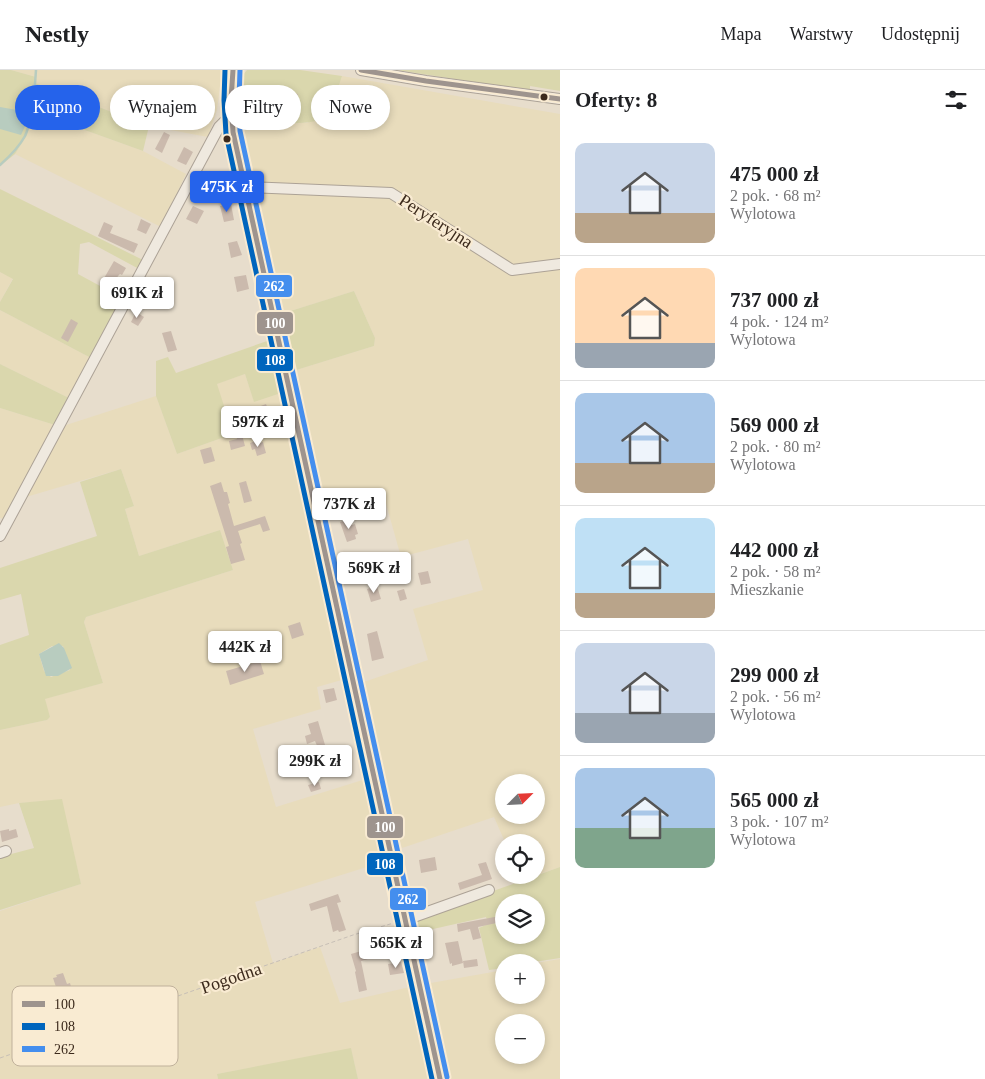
<!DOCTYPE html>
<html lang="pl">
<head>
<meta charset="utf-8">
<style>
	:root { --surface:#fff; --page:#f6f6f6; --text:#202124; --muted:#757577; --line:#e0e0e0; --accent:#2563eb }
	body { margin:0; font-family:Georgia,serif; background:var(--page); color:var(--text); height:100vh; display:flex; flex-direction:column; font-size:19px; white-space:nowrap }
	* { box-sizing:border-box; margin:0 }
	p { font-size:16px; color:var(--muted) }
	.icon { flex:none; width:28px; height:28px; fill:none; stroke:currentColor; stroke-width:2; stroke-linecap:round; stroke-linejoin:round }
	.map { position:relative; flex:1; overflow:hidden }
	.details { display:flex; flex-direction:column; background:var(--surface); width:425px }
	.details>* { flex:none }
	.hud { position:absolute; left:15px; top:15px; width:470px; height:45px; display:flex; gap:10px }
	.needle { width:32px; rotate:66deg }
	.buttons { position:absolute; left:495px; top:704px; display:grid; gap:10px }
	.buttons a { display:grid; place-items:center; width:50px; height:50px; border-radius:50%; background:var(--surface); box-shadow:0 2px 8px #0003; font-size:25px }
	.price { position:absolute; translate:-50% -42px; padding:0 11px; border-radius:5px; background:#fff; color:#222; font-size:16px; line-height:32px; filter:drop-shadow(0 1px 2px #0008) }
	.price::after { content:''; position:absolute; left:50%; top:30px; width:15px; height:11px; margin-left:-8px; background:inherit; clip-path:polygon(0 0,100% 0,50% 100%) }
	.price.current { background:var(--accent); color:#fff }
	ul { padding:0; list-style:none }
	li { display:flex; align-items:center; gap:15px; height:125px; padding:0 15px }
	li+li { border-top:1px solid var(--line) }
	li span { display:grid; place-items:center; flex:none; width:140px; height:100px; border-radius:10px; color:#555 }
	li>.icon { margin-inline-start:auto }
	span .icon { width:60px; height:60px; fill:#fffc; stroke-width:1 }
	li b { font-size:21px }
	h2 { display:flex; justify-content:space-between; align-items:center; height:60px; padding:0 15px; font-size:21px }
	.chip { padding:0 18px; border-radius:22px; background:var(--surface); box-shadow:0 2px 8px #0003; font-size:18px; line-height:45px }
	.chip.current { background:var(--accent); color:#fff }
	header { display:flex; align-items:center; gap:30px; box-sizing:border-box; height:70px; padding:0 25px; background:var(--surface); border-bottom:1px solid var(--line) }
	header strong { font-size:24px }
	nav { display:flex; gap:28px; margin-inline-start:auto; font-size:18px }
	main { display:flex; flex:1; min-height:0 }
	.map>svg:first-child { display:block }
	.farmland { fill:#e8dcbc; fill-rule:evenodd }
	.green { fill:#dad7ad; fill-rule:evenodd }
	.water { fill:#b8ccbf }
	.lines { fill:none; stroke-linecap:round; stroke-linejoin:round }
	.stream { stroke:#b8ccbf; stroke-width:2.5 }
	.building { fill:#cbbaad }
	.minor-casing { stroke:#aca296; stroke-width:12 }
	.path { stroke:#c7bfb6; stroke-width:1; stroke-dasharray:4 2.5; stroke-linecap:butt }
	.minor { stroke:#efe9df; stroke-width:10 }
	.bus-1-casing { stroke:#f9ebd2; stroke-width:9 }
	.bus-2-casing { stroke:#f9ebd2; stroke-width:9 }
	.bus-3-casing { stroke:#f9ebd2; stroke-width:9 }
	.bus-1 { stroke:#9e948e; stroke-width:5 }
	.bus-2 { stroke:#0065bd; stroke-width:5 }
	.bus-3 { stroke:#448eee; stroke-width:5 }
	.bus-dot { fill:#3c2a1c; stroke:#f9ebd2; stroke-width:2 }
	.labels { text-anchor:middle; stroke-width:4.5; stroke-linejoin:round; paint-order:stroke }
	.street-label { font-size:18px; fill:#3c2a1c; stroke:#f9ebd2 }
	.key { fill:#f9ebd2; stroke:#c0b19b; stroke-width:1 }
	.key-label { font-size:14px; fill:#3c2a1c }
	.line-badge { stroke:#f9ebd2; stroke-width:2 }
	.badge-label { font-size:14px; text-anchor:middle; font-weight:bold; fill:#fff }
</style>
</head>
<body>
<header>
<strong>Nestly</strong>
<nav><a>Mapa</a><a>Warstwy</a><a>Udostępnij</a></nav>
</header>
<main>
<div class="map">
<svg width="560" height="1009" viewBox="0 0 560 1009">
	<rect width="100%" height="100%" fill="#e7ddcc"/>
	<!-- farmland -->
	<g class="farmland">
		<polygon points="11,0 222,0 217,40 208,67 149,56 35,13 36,7"/>
		<path d="M342,6l218,38v753l-40,14 -2,-6h18v-33h-31l-11,-25 -92,31 -44,-164 70,-24 -15,-51 70,-19 -15,-51 -67,18 -16,-57 -61,18 -31,-147 81,-25 1,-8 -21,-47 -73,23 -43,-193 69,2 23,-16zM504,712h32v33h-32z"/>
		<polygon points="32,41 143,81 186,104 161,157 15,84 27,65"/>
		<polygon points="0,202 13,208 0,232"/>
		<polygon points="0,240 91,288 69,328 0,294"/>
		<polygon points="245,304 254,331 281,323 318,471 345,609 317,617 321,639 253,659 276,737 369,708 386,791 255,832 273,893 320,877 340,933 410,917 431,1009 358,1009 351,979 217,1004 218,1009 0,1009 0,841 81,814 61,730 19,733 0,737 0,660 47,650 50,647 44,629 103,613 84,552 86,547 233,500 220,460 139,486 125,439 134,436 121,399 26,427 63,356 156,326 177,384 233,364 216,314"/>
		<polygon points="0,338 55,355 5,449 0,448"/>
		<path d="M560,889v120h-114l-21,-95 79,-14v25h32v-32zM504,952h32v33h-32z"/>
	</g>
	<!-- green -->
	<g class="green">
		<polygon points="0,0 11,0 36,7 35,13 149,56 143,81 32,41 27,65 15,84 0,96"/>
		<path d="M247,0h53l42,6c-5,14 -9,32 -20,42 -10,9 -68,4 -84,3l4,-45z"/>
		<polygon points="397,0 560,0 560,21 530,16 530,19 518,19"/>
		<polygon points="0,119 143,190 139,199 89,172 80,174 78,204 124,229 91,288 0,240 0,232 13,209 0,202"/>
		<polygon points="354,221 375,268 374,276 293,301 281,244"/>
		<polygon points="270,270 281,323 254,332 245,304 217,314 233,364 177,384 156,326 156,291 168,287 176,303"/>
		<polygon points="0,294 69,328 55,355 0,338"/>
		<path d="M121,399l13,37 -9,3 14,47 81,-26 13,40 -147,47 -2,5 19,61 -58,16 5,18 -3,3 -47,10v-85l29,-10 -8,-41 -21,6v-32l97,-32 -17,-54zM52,576h11l7,24 -19,7 -7,-6 -5,-17z"/>
		<polygon points="62,729 81,814 0,840 0,787 34,778 19,733"/>
		<path d="M560,797v91l-26,4h-30v6l-15,2 -10,-42 9,-4 -2,-7 -66,15 -3,-11 12,-7zM504,832h32v33h-32z"/>
		<polygon points="351,978 358,1009 218,1009 217,1004"/>
	</g>
	<!-- water -->
	<g class="water">
		<polygon points="0,37 28,42 30,45 21,65 0,59"/>
		<polygon points="59,573 64,578 72,598 58,606 46,606 39,584"/>
	</g>
	<g class="lines">
		<!-- stream -->
		<path class="stream" d="M0,95c9,-8 19,-18 25,-29 7,-15 10,-50 11,-66"/>
	</g>
	<!-- building -->
	<g class="building">
		<polygon points="283,21 298,24 296,36 282,33"/>
		<polygon points="164,62 170,65 162,83 155,79"/>
		<polygon points="184,77 193,82 186,95 177,91"/>
		<polygon points="231,134 234,150 224,152 220,136"/>
		<polygon points="193,136 204,141 197,154 186,149"/>
		<polygon points="141,149 151,154 146,164 137,160"/>
		<polygon points="104,152 113,156 110,163 138,174 134,183 98,166"/>
		<polygon points="237,171 242,185 231,188 228,173"/>
		<polygon points="114,191 126,198 122,205 120,204 118,206 113,216 103,210"/>
		<polygon points="246,205 249,219 237,222 234,207"/>
		<polygon points="136,242 144,247 138,256 131,252"/>
		<polygon points="71,249 78,253 68,272 61,268"/>
		<polygon points="171,261 177,280 168,282 162,263"/>
		<polygon points="266,334 272,351 241,361 245,376 231,380 229,371 237,369 231,347"/>
		<polygon points="258,370 259,373 263,372 266,383 257,386 255,379 252,380 250,373"/>
		<polygon points="211,377 215,391 204,394 200,380"/>
		<polygon points="246,411 252,431 244,433 239,413"/>
		<polygon points="221,412 224,422 227,422 230,433 228,434 234,456 265,446 270,460 263,462 260,454 238,461 242,473 240,474 245,490 231,494 226,477 229,476 210,416"/>
		<polygon points="351,449 352,455 355,454 358,464 355,465 356,469 347,472 340,452"/>
		<polygon points="428,501 431,513 421,515 418,503"/>
		<polygon points="377,516 381,529 371,532 367,519"/>
		<polygon points="404,519 407,529 400,531 397,521"/>
		<polygon points="300,552 304,565 292,569 288,556"/>
		<polygon points="377,561 384,588 372,591 367,564"/>
		<polygon points="260,591 264,604 230,615 226,601"/>
		<polygon points="334,618 337,630 326,633 323,620"/>
		<polygon points="318,651 325,675 318,678 315,671 307,674 305,666 311,664 308,654"/>
		<polygon points="319,712 321,719 311,722 308,715"/>
		<polygon points="9,759 9,761 16,759 18,767 2,772 0,761"/>
		<polygon points="435,787 437,800 421,803 419,790"/>
		<polygon points="486,792 492,809 460,820 458,813 482,805 478,794"/>
		<polygon points="338,824 341,832 337,833 346,860 339,862 338,860 333,862 327,836 311,841 309,834"/>
		<polygon points="500,846 501,852 478,857 481,868 473,870 470,859 458,862 457,854"/>
		<polygon points="458,871 463,893 452,896 452,893 450,894 445,873"/>
		<polygon points="372,878 375,887 361,891 367,920 359,922 355,902 356,901 351,884"/>
		<polygon points="477,889 478,896 464,898 463,891"/>
		<polygon points="401,892 404,903 390,905 388,894"/>
		<polygon points="63,903 67,914 70,913 72,920 65,923 64,918 57,920 53,908 57,907 56,905"/>
	</g>
	<g class="lines">
		<defs>
			<g id="minor">
				<polyline points="233,0 231,30 233,62 440,1009"/>
				<polyline points="361,0 426,11 560,29"/>
				<polyline points="246,117 391,123 512,200 560,194"/>
				<polyline points="0,466 219,57 225,51 232,50"/>
				<polyline points="0,783 6,781"/>
				<polyline points="405,850 489,820"/>
			</g>
		</defs>
		<!-- minor casing -->
		<use href="#minor" class="minor-casing"/>
		<!-- path -->
		<polyline class="path" points="0,988 353,865 397,852"/>
		<!-- minor -->
		<use href="#minor" class="minor"/>
		<defs>
			<g id="bus-1">
				<polyline points="233,0 231,30 233,62 440,1009"/>
				<polyline points="361,0 426,11 560,29"/>
			</g>
			<polyline id="bus-2" points="225,0 224,30 226,64 432,1009"/>
			<polyline id="bus-3" points="240,0 239,30 240,61 447,1007"/>
		</defs>
		<!-- bus-1 casing -->
		<use href="#bus-1" class="bus-1-casing"/>
		<!-- bus-2 casing -->
		<use href="#bus-2" class="bus-2-casing"/>
		<!-- bus-3 casing -->
		<use href="#bus-3" class="bus-3-casing"/>
		<!-- bus-1 -->
		<use href="#bus-1" class="bus-1"/>
		<!-- bus-2 -->
		<use href="#bus-2" class="bus-2"/>
		<!-- bus-3 -->
		<use href="#bus-3" class="bus-3"/>
	</g>
	<!-- markers -->
	<g class="bus-dot">
		<circle cx="544" cy="27" r="4.5"/>
		<circle cx="227" cy="69" r="4.5"/>
	</g>
	<g class="labels">
		<!-- street labels -->
		<g class="street-label">
			<text transform="translate(436 151) rotate(33)" y="6">Peryferyjna</text>
			<text transform="translate(231 908) rotate(-19)" y="6">Pogodna</text>
		</g>
	</g>
	<!-- legend -->
	<rect x="12" y="916" width="166" height="80" rx="8" class="key"/>
	<rect x="22" y="931" width="23" height="6" fill="#9e948e"/>
	<rect x="22" y="953" width="23" height="7" fill="#0065bd"/>
	<rect x="22" y="976" width="23" height="6" fill="#448eee"/>
	<g class="key-label">
		<text x="54" y="939">100</text>
		<text x="54" y="961">108</text>
		<text x="54" y="984">262</text>
	</g>
	<g class="line-badge">
		<rect x="255" y="204" width="38" height="24" rx="5" fill="#448eee"/>
		<rect x="256" y="241" width="38" height="24" rx="5" fill="#9e948e"/>
		<rect x="256" y="278" width="38" height="24" rx="5" fill="#0065bd"/>
		<rect x="366" y="745" width="38" height="24" rx="5" fill="#9e948e"/>
		<rect x="366" y="782" width="38" height="24" rx="5" fill="#0065bd"/>
		<rect x="389" y="817" width="38" height="24" rx="5" fill="#448eee"/>
	</g>
	<g class="badge-label">
		<text x="274" y="221">262</text>
		<text x="275" y="258">100</text>
		<text x="275" y="295">108</text>
		<text x="385" y="762">100</text>
		<text x="385" y="799">108</text>
		<text x="408" y="834">262</text>
	</g>
</svg>
<div class="buttons">
<a><svg class="needle" viewBox="-14 -14 28 28"><path d="M0-13l5 13h-10z" fill="#e53935"/><path d="M0 13l5-13h-10z" fill="#757577"/></svg></a>
<a><svg class="icon" aria-label="locate" viewBox="0 0 24 24"><circle cx="12" cy="12" r="6"/><path d="M12 2v4M12 18v4M2 12h4M18 12h4"/></svg></a>
<a><svg class="icon" aria-label="layers" viewBox="0 0 24 24"><path d="M12 4l9 5-9 5-9-5zM3 14l9 5 9-5"/></svg></a>
<a>+</a>
<a>−</a>
</div>
<b class="price current" style="left:227px;top:143px">475K zł</b>
<b class="price" style="left:137px;top:249px">691K zł</b>
<b class="price" style="left:258px;top:378px">597K zł</b>
<b class="price" style="left:349px;top:460px">737K zł</b>
<b class="price" style="left:374px;top:524px">569K zł</b>
<b class="price" style="left:245px;top:603px">442K zł</b>
<b class="price" style="left:315px;top:717px">299K zł</b>
<b class="price" style="left:396px;top:899px">565K zł</b>
<div class="hud">
<a class="chip current">Kupno</a>
<a class="chip">Wynajem</a>
<a class="chip">Filtry</a>
<a class="chip">Nowe</a>
</div>
</div>
<section class="details">
<h2>Oferty: 8<svg class="icon" aria-label="filters" viewBox="0 0 24 24"><path d="M4 7h16M4 17h16"/><circle cx="9" cy="7" r="2"/><circle cx="15" cy="17" r="2"/></svg></h2>
<ul>
<li><span style="background:linear-gradient(#c9d6e8 70%,#b9a48a 0)"><svg class="icon" aria-label="home" viewBox="0 0 24 24"><path d="M3 11l9-7 9 7M6 9v11h12V9"/></svg></span><div><b>475 000 zł</b><p>2 pok. · 68 m²</p><p>Wylotowa</p></div></li>
<li><span style="background:linear-gradient(#ffd9b3 75%,#9aa5b1 0)"><svg class="icon" aria-label="home" viewBox="0 0 24 24"><path d="M3 11l9-7 9 7M6 9v11h12V9"/></svg></span><div><b>737 000 zł</b><p>4 pok. · 124 m²</p><p>Wylotowa</p></div></li>
<li><span style="background:linear-gradient(#a9c7e8 70%,#b9a48a 0)"><svg class="icon" aria-label="home" viewBox="0 0 24 24"><path d="M3 11l9-7 9 7M6 9v11h12V9"/></svg></span><div><b>569 000 zł</b><p>2 pok. · 80 m²</p><p>Wylotowa</p></div></li>
<li><span style="background:linear-gradient(#bfe0f5 75%,#b9a48a 0)"><svg class="icon" aria-label="home" viewBox="0 0 24 24"><path d="M3 11l9-7 9 7M6 9v11h12V9"/></svg></span><div><b>442 000 zł</b><p>2 pok. · 58 m²</p><p>Mieszkanie</p></div></li>
<li><span style="background:linear-gradient(#c9d6e8 70%,#9aa5b1 0)"><svg class="icon" aria-label="home" viewBox="0 0 24 24"><path d="M3 11l9-7 9 7M6 9v11h12V9"/></svg></span><div><b>299 000 zł</b><p>2 pok. · 56 m²</p><p>Wylotowa</p></div></li>
<li><span style="background:linear-gradient(#a9c7e8 60%,#7fa58c 0)"><svg class="icon" aria-label="home" viewBox="0 0 24 24"><path d="M3 11l9-7 9 7M6 9v11h12V9"/></svg></span><div><b>565 000 zł</b><p>3 pok. · 107 m²</p><p>Wylotowa</p></div></li>
</ul>
</section>
</main>
</body>
</html>
